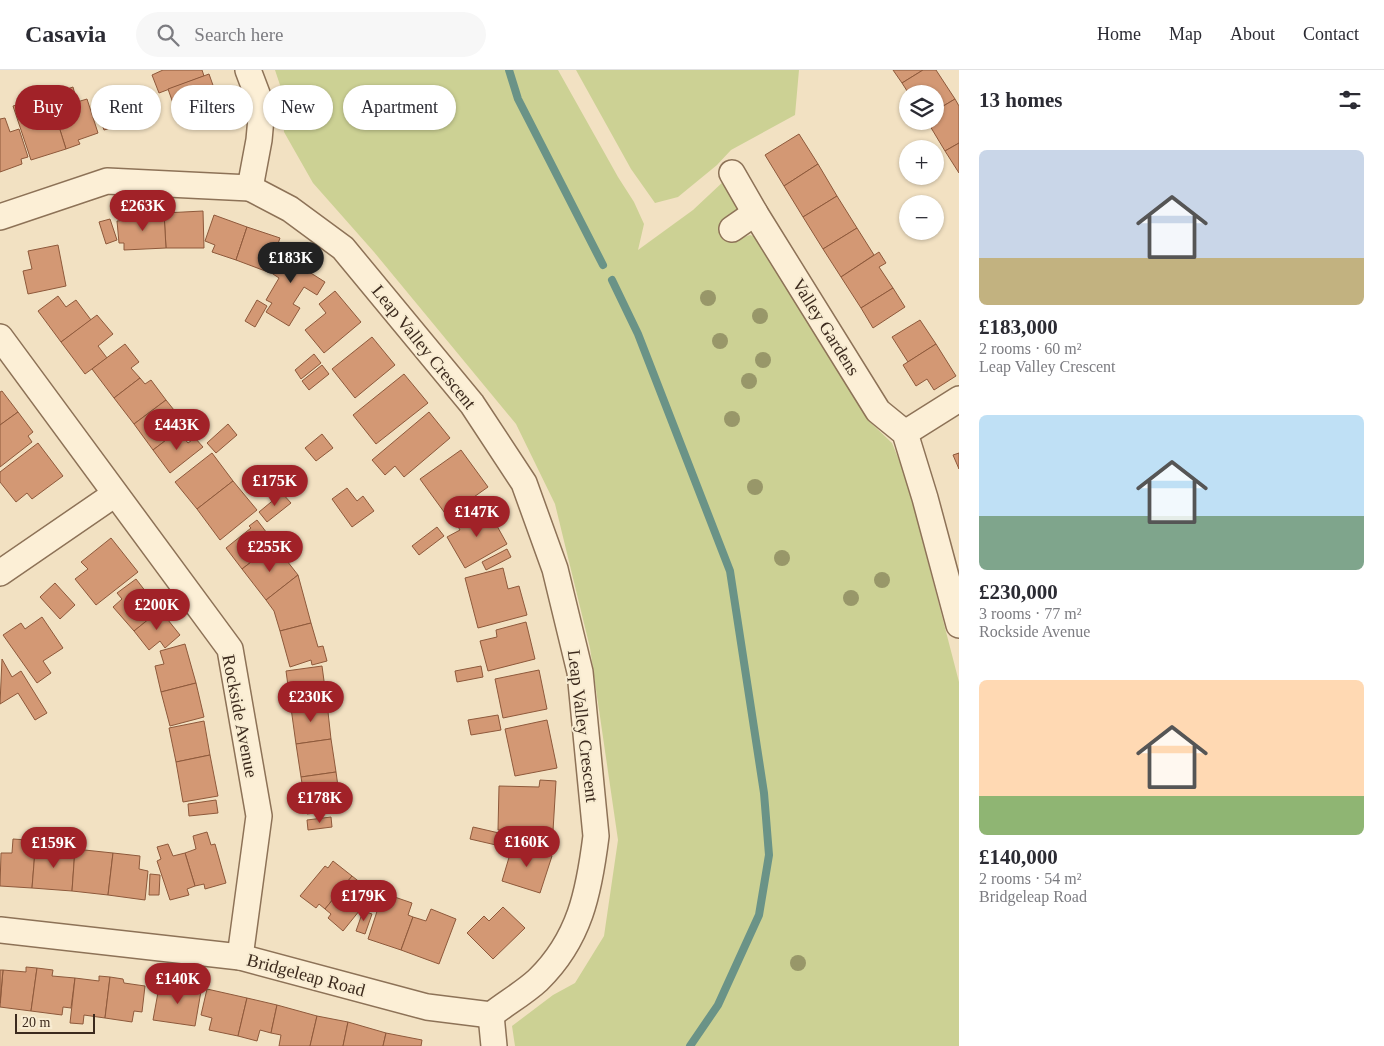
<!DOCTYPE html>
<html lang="en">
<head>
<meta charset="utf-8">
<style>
	:root { --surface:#fff; --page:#f7f7f7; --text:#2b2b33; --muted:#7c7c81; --line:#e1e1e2; --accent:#a12228 }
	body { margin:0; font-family:Georgia,serif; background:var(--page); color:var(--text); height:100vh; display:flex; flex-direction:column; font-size:19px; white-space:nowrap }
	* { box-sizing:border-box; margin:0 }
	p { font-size:16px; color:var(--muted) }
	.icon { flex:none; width:28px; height:28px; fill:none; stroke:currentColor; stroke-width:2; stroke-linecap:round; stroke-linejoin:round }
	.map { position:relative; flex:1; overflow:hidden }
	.details { display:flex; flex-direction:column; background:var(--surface); width:425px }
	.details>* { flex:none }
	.guide { position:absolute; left:15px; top:15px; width:475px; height:45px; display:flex; gap:10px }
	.fabs { position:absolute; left:899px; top:15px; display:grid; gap:10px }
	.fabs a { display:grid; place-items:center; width:45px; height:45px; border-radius:50%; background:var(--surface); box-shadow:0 1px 4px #0004; font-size:25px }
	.scale { position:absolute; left:15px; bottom:12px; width:80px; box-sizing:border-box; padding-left:5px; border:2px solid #3c2a1d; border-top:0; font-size:14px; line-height:18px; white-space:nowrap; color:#3c2a1d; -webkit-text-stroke:4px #f8ecd2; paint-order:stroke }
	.price { position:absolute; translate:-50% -42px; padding:0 11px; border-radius:18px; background:var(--accent); color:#fff; font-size:16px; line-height:32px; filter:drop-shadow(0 1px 2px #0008) }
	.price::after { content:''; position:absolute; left:50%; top:30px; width:15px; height:11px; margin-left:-8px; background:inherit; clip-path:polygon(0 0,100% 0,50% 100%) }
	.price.selected { background:#222; color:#fff }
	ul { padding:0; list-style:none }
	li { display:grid; align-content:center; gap:10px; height:265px; padding:0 20px }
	li span { display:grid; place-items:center; height:155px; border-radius:8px; color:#555 }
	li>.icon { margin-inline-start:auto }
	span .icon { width:90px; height:90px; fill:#fffc; stroke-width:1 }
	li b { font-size:21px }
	h2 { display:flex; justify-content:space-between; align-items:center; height:60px; padding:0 20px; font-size:21px }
	.pill { padding:0 18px; border-radius:22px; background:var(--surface); box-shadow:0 1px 4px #0004; font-size:18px; line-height:45px }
	.pill.selected { background:var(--accent); color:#fff }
	header { display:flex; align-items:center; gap:30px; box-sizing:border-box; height:70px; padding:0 25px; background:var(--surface); border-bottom:1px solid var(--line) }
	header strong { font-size:24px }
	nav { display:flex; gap:28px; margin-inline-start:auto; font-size:18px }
	.search { width:350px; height:45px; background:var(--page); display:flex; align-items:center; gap:12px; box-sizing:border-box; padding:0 18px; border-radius:28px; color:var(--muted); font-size:19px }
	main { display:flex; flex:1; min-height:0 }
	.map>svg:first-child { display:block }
	.green { fill:#ccd194 }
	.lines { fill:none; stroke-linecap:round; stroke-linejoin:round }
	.stream { stroke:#6a9387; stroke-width:8 }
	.building { fill:#d39874; stroke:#8e593b }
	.minor-casing { stroke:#8d7257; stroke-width:28 }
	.minor { stroke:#fcefd6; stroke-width:25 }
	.tree { fill:#989769 }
	.labels { text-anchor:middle; stroke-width:4; stroke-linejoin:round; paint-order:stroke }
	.street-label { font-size:18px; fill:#3c2a1d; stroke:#f8ecd2 }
</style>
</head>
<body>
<header>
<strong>Casavia</strong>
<div class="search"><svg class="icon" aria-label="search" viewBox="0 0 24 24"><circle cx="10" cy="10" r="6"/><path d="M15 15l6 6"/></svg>Search here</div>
<nav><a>Home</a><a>Map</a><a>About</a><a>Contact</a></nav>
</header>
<main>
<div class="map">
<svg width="959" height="976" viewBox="0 0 959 976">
	<rect width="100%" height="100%" fill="#f2e1c2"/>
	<!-- green -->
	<g class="green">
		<polygon points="275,0 558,0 618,107 634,132 644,154 638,180 693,140 725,110 740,136 733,171 750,165 763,169 870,352 892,373 906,407 959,612 959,976 515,976 512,956 553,925 575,913 604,866 618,770 590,578 555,434 516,354 374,182 313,113 284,62 281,18"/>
		<polygon points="576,0 799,0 795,45 731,80 717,95 678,127 655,133 631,99"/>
	</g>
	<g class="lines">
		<!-- stream -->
		<g class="stream">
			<polyline points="509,0 518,29 603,195"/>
			<polyline points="612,210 638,264 730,501 764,723 769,785 759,845 718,935 690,976"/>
		</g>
	</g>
	<!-- building -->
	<g class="building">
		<polygon points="163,0 202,0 204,6 159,23 152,5"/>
		<polygon points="893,0 923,0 902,13"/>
		<polygon points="923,0 936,0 955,29 935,41 935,24 909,24 902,13"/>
		<polygon points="209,4 220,35 179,50 168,19"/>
		<polygon points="73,17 77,32 87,29 98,63 78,70 80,74 66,79 49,25"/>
		<polygon points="49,25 66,79 31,90 13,36"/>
		<polygon points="955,29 959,36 959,73 945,81 930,56 937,52 935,41"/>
		<polygon points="117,33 124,54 104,60 97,40"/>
		<polygon points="5,48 10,62 19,59 28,87 21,89 22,94 0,102 0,49"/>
		<polygon points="799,64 818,94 784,116 765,85"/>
		<polygon points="959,73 959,103 945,81"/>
		<polygon points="818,94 837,126 803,147 784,116"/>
		<polygon points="837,126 857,158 823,179 803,147"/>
		<polygon points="203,141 204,178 166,178 164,143"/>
		<polygon points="164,143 166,178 124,180 124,173 119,173 117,151 127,150 127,145"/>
		<polygon points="214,145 247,157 236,190 212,182 215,175 205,171"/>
		<polygon points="110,149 117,170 106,174 99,152"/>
		<polygon points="247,157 280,168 268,202 236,190"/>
		<polygon points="857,158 874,185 841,207 823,179"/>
		<polygon points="287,174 312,190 306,200 325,212 317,225 304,217 293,234 300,238 289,256 266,242 272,233 266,230 279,208 270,202"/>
		<polygon points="58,175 66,216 28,224 23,201 32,199 28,181"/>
		<polygon points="879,182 886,193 879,197 893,218 861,238 841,207"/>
		<polygon points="893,218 905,237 873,258 861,238"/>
		<polygon points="335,221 361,252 324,283 305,260 326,243 319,234"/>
		<polygon points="58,226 66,237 76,230 91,250 61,272 38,241"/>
		<polygon points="257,230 267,236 255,257 245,251"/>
		<polygon points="97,245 113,264 98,276 107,288 85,304 61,272"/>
		<polygon points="920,250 936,274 908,292 892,267"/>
		<polygon points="372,267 395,295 355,328 332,299"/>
		<polygon points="125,274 139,292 131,298 140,308 114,328 92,299"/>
		<polygon points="936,274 956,306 934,320 927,309 916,316 903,295"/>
		<polygon points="314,284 321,293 301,309 295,300"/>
		<polygon points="322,295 329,304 309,320 302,311"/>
		<polygon points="404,304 428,333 376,374 353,345"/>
		<polygon points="140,308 145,314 151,310 166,330 134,354 114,328"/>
		<polygon points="2,321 18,342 0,355 0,322"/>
		<polygon points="166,330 182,350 174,356 178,361 153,380 134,354"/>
		<polygon points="18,342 33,362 28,366 32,372 0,397 0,355"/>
		<polygon points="429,342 450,368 404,407 395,396 385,405 372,390"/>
		<polygon points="228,354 237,365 216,383 207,373"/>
		<polygon points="178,361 188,373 195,368 203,377 170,403 153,380"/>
		<polygon points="322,364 333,378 316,391 305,378"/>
		<polygon points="38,373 63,406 32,429 27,423 16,432 0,412 0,402"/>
		<polygon points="461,380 488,417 447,446 420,409"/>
		<polygon points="212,383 233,411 197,439 175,412"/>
		<polygon points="959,383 959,399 953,385"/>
		<polygon points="233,411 257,440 220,470 197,439"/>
		<polygon points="347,418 357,431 363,426 374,441 352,457 332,429"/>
		<polygon points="282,423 291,433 267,452 259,442"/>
		<polygon points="487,438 507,474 465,498 447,467 460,460 457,455"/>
		<polygon points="257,450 270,467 263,472 268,479 242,499 226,478 251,458 249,456"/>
		<polygon points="437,457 444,466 419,485 412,476"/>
		<polygon points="111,468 138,502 96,535 75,509 88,499 81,492"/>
		<polygon points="268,479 273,487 280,482 298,505 266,530 242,499"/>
		<polygon points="507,479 511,487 486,500 482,492"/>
		<polygon points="503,498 508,519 519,516 527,545 478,558 465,508"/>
		<polygon points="298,505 311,553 280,561 274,541 266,530"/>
		<polygon points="136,509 160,540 134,561 113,537 122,529 117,523"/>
		<polygon points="55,513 75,535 60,549 40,527"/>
		<polygon points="160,540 180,565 165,578 160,571 149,580 134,561"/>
		<polygon points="42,547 63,578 43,591 51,603 37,613 3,565 21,553 25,559"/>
		<polygon points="526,552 535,589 488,601 480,571 497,567 496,560"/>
		<polygon points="311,553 318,577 323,576 327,591 312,595 311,590 290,597 280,561"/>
		<polygon points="185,574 196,613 161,622 155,596 164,594 160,581"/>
		<polygon points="2,589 12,607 21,601 47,643 35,650 18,623 0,634"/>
		<polygon points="322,596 327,633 291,638 286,601"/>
		<polygon points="481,596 483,607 457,612 455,601"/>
		<polygon points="539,600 547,639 503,648 495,609"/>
		<polygon points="196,613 204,647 170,656 161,622"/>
		<polygon points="327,633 331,669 296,674 291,638"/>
		<polygon points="498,645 501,660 471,665 468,650"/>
		<polygon points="547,650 557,698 515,706 505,659"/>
		<polygon points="204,651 210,685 176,692 169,658"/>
		<polygon points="331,669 336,702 301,707 296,674"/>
		<polygon points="210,685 218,726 183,732 176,692"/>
		<polygon points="336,702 340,731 329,732 330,741 307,744 301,707"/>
		<polygon points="540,710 556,711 553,761 498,760 499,716 539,717"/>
		<polygon points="216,730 218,743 189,746 188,734"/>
		<polygon points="331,747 332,757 308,760 307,750"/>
		<polygon points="473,757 512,766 509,778 470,769"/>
		<polygon points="207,762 211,775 215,774 226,813 205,819 204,814 195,816 185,783 196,779 193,766"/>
		<polygon points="13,769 27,770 27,780 35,781 32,818 0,816 1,783 12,783"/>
		<polygon points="50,773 63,774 63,778 75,779 72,821 32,818 35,781 49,782"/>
		<polygon points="168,774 173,786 185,783 195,816 187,819 189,825 170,830 157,791 161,789 157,777"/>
		<polygon points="513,774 552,786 540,823 502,811"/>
		<polygon points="75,779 113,783 108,825 72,821"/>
		<polygon points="113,783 140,786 139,799 148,801 145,830 108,825"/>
		<polygon points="333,791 352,806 325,839 319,834 316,838 300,826 325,796 328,798"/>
		<polygon points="150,804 160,805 159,825 149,825"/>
		<polygon points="352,806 371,821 365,828 368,830 343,861 328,848 331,844 325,839"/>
		<polygon points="383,823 412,833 408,845 413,847 401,880 368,869"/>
		<polygon points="503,837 525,858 493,889 467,863 484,846 489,851"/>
		<polygon points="431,839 456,849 439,894 401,880 413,847 426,851"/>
		<polygon points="363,841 372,844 365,864 356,861"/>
		<polygon points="26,897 37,898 31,941 0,937 3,900 26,902"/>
		<polygon points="37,898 53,900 52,906 75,908 71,938 63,937 62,945 31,941"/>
		<polygon points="0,900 3,900 0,933"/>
		<polygon points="99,906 110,907 105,948 84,945 83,954 70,953 75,908 99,911"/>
		<polygon points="110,907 123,909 124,913 145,916 142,942 134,941 132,952 105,948"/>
		<polygon points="178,912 193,915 192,919 201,921 195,956 153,950 159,917 176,920"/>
		<polygon points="207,919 247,928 238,966 209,960 212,948 201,945"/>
		<polygon points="247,928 277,935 271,963 260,960 257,971 238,966"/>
		<polygon points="277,935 317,946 310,976 279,976 281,965 271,963"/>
		<polygon points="317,946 348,952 343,976 310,976"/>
		<polygon points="348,952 386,963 383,976 343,976"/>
		<polygon points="386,963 422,970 421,976 383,976"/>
	</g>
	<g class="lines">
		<defs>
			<g id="minor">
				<polyline points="732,103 755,143 878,341 905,363 925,428 959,555"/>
				<path d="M250,118l40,21 53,39 129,156 52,79 31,86 25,103 16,164c-7,56 -16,103 -58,144 -14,13 -32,23 -47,35"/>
				<polyline points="0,147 107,111 250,118 259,70 262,37 248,0"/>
				<polyline points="732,159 755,143"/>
				<polyline points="0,267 230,579 259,746 240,887"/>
				<polyline points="905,363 959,329"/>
				<polyline points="0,503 115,424"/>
				<polyline points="0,860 240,887 427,937 491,945"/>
				<polyline points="491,945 494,976"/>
			</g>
		</defs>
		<!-- minor casing -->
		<use href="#minor" class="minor-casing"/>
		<!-- minor -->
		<use href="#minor" class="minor"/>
	</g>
	<!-- trees -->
	<g class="tree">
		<circle cx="708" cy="228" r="8"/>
		<circle cx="760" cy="246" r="8"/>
		<circle cx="720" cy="271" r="8"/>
		<circle cx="763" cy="290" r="8"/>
		<circle cx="749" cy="311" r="8"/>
		<circle cx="732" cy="349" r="8"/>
		<circle cx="755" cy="417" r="8"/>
		<circle cx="782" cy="488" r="8"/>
		<circle cx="882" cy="510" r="8"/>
		<circle cx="851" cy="528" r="8"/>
		<circle cx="798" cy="893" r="8"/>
	</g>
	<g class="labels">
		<!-- street labels -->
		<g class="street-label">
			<text transform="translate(826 257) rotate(58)" y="6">Valley Gardens</text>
			<text transform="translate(424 277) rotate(51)" y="6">Leap Valley Crescent</text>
			<text transform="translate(240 646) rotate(79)" y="6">Rockside Avenue</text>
			<text transform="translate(583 656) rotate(83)" y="6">Leap Valley Crescent</text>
			<text transform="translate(306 905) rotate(15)" y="6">Bridgeleap Road</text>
		</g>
	</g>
</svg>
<div class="fabs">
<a><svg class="icon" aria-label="layers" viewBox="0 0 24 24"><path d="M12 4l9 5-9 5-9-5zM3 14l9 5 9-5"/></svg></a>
<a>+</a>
<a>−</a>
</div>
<div class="scale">20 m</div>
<b class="price" style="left:143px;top:162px">£263K</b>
<b class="price selected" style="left:291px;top:214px">£183K</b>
<b class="price" style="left:177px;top:381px">£443K</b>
<b class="price" style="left:275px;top:437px">£175K</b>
<b class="price" style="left:477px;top:468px">£147K</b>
<b class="price" style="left:270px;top:503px">£255K</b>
<b class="price" style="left:157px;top:561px">£200K</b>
<b class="price" style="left:311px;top:653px">£230K</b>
<b class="price" style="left:320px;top:754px">£178K</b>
<b class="price" style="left:527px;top:798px">£160K</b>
<b class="price" style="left:54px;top:799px">£159K</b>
<b class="price" style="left:364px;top:852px">£179K</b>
<b class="price" style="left:178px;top:935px">£140K</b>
<div class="guide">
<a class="pill selected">Buy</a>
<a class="pill">Rent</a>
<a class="pill">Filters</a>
<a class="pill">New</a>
<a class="pill">Apartment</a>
</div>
</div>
<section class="details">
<h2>13 homes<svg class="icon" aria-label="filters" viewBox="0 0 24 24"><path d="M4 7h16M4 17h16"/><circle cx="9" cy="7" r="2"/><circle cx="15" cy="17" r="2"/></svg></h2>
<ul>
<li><span style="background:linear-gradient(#c9d6e8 70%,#c2b280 0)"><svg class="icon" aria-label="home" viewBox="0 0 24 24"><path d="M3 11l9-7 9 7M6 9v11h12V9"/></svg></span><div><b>£183,000</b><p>2 rooms · 60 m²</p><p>Leap Valley Crescent</p></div></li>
<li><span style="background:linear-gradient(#bfe0f5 65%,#7fa58c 0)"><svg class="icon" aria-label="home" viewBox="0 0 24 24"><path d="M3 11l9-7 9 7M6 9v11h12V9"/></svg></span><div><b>£230,000</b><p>3 rooms · 77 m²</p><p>Rockside Avenue</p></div></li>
<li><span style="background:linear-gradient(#ffd9b3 75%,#8fb573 0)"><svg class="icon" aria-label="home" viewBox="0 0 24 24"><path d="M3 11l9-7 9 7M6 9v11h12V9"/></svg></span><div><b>£140,000</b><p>2 rooms · 54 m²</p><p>Bridgeleap Road</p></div></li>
</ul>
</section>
</main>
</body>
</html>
